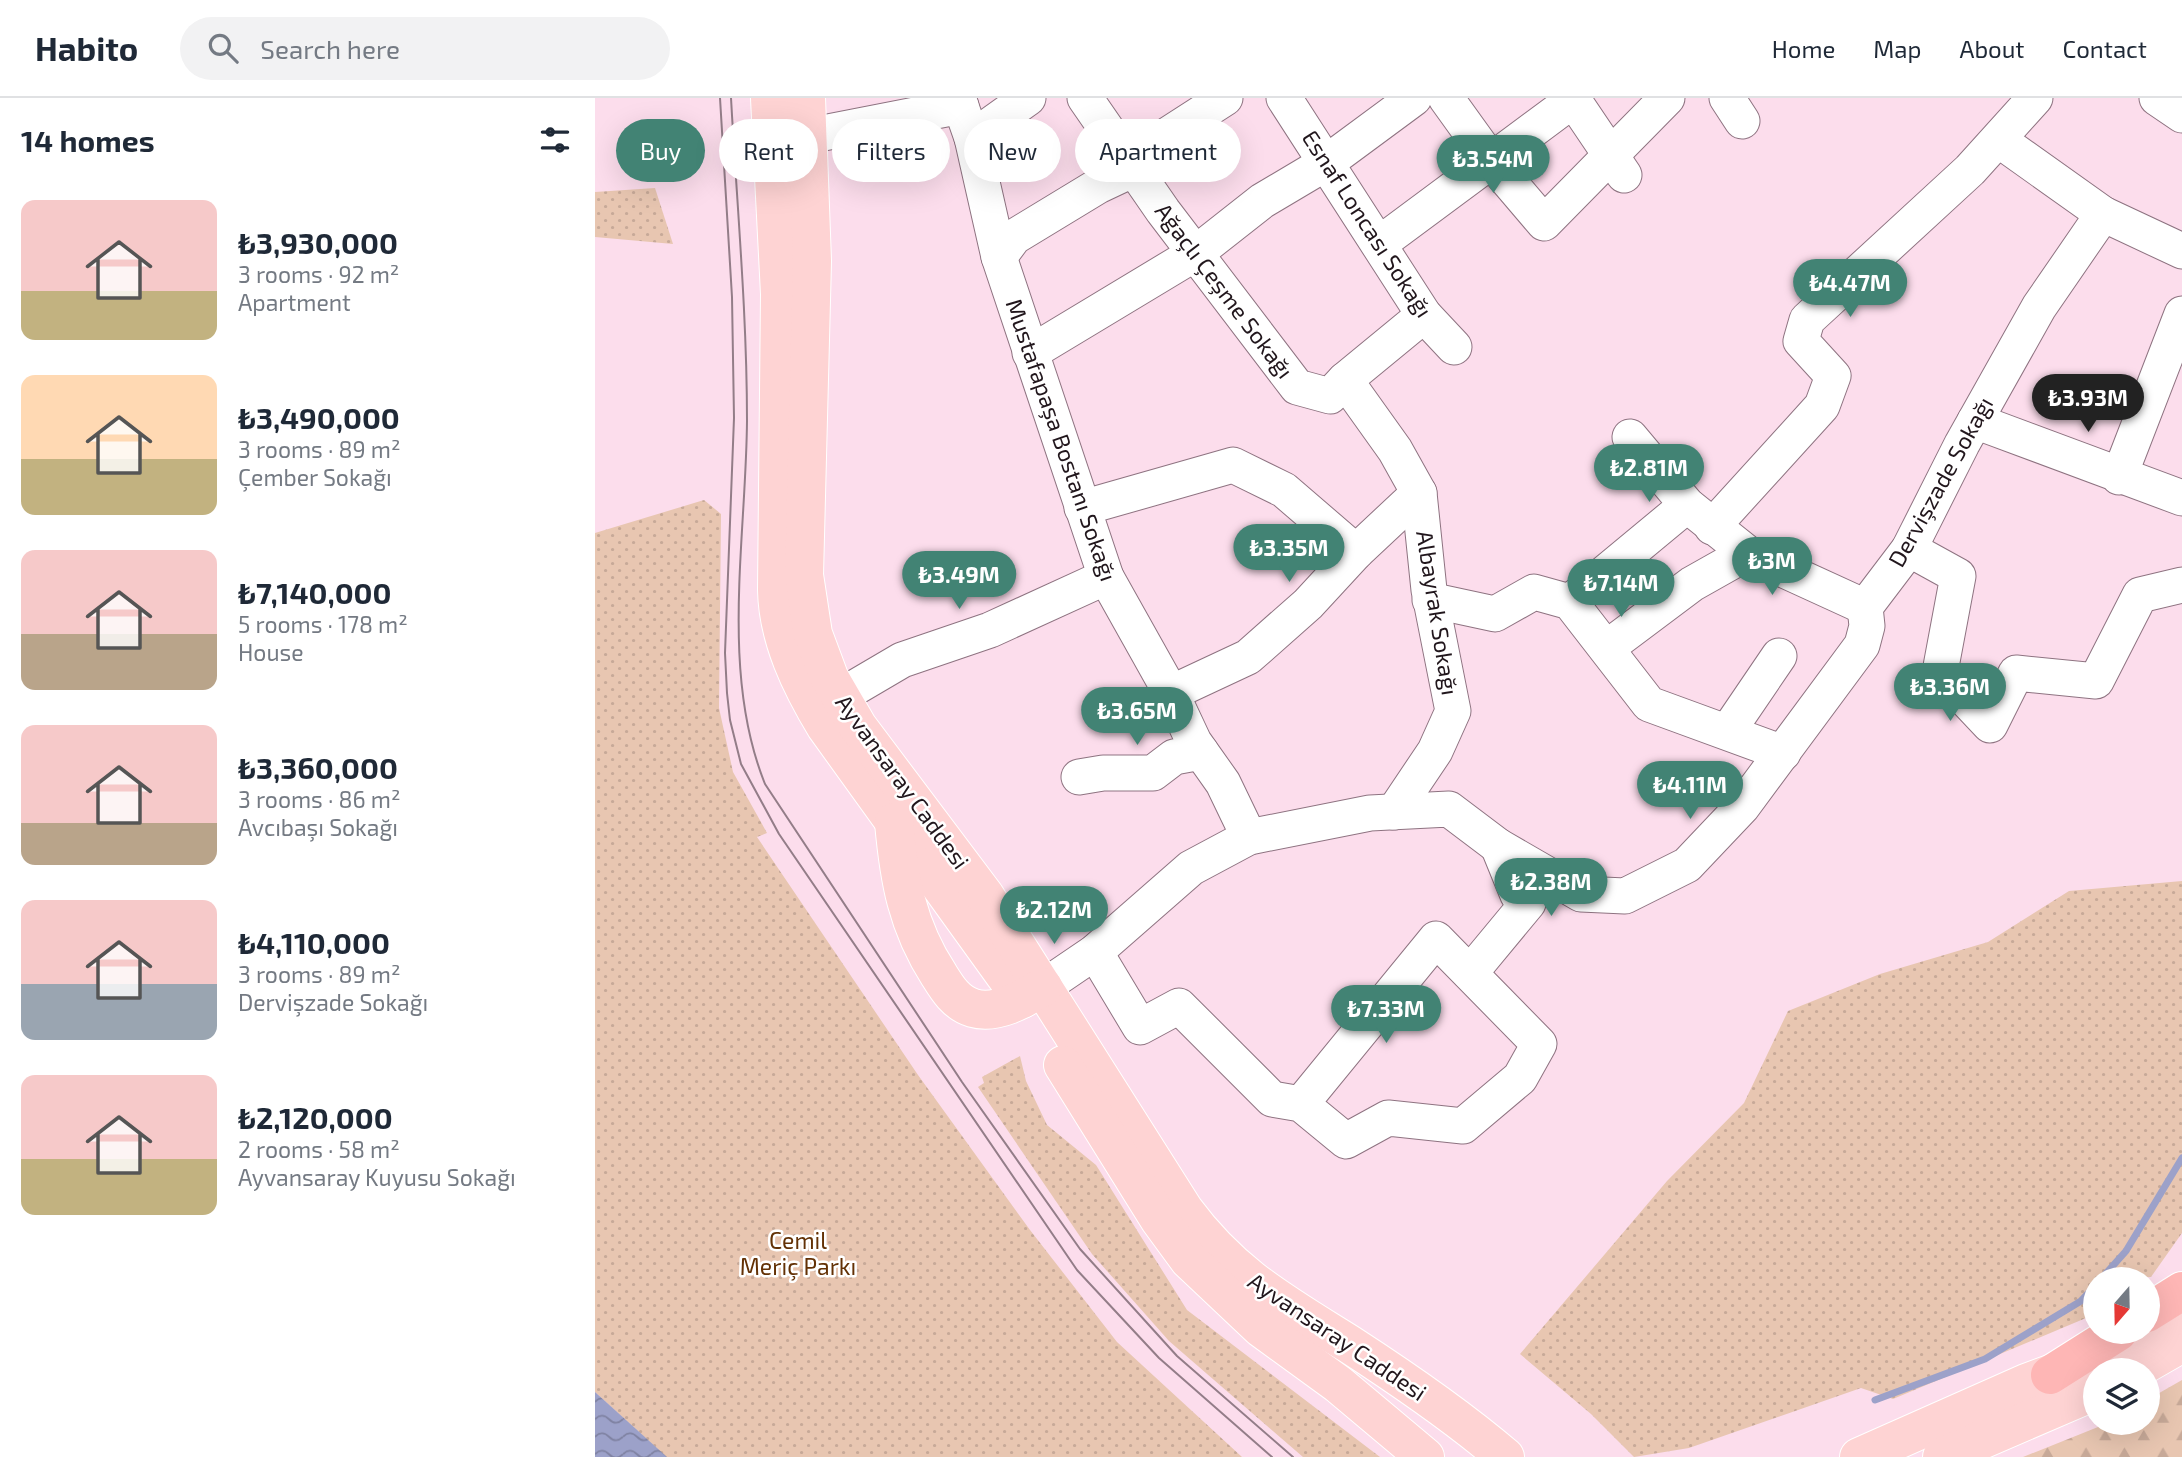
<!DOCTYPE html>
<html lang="en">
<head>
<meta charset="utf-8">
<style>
	:root { --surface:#fff; --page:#f2f2f3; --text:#1f2937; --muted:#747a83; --line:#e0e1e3; --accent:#428374 }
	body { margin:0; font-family:"Exo 2",sans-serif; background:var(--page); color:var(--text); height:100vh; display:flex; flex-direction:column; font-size:26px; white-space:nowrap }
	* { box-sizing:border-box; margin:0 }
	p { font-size:23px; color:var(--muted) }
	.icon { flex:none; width:38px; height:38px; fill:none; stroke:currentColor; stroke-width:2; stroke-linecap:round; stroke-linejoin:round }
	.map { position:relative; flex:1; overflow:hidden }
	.panel { display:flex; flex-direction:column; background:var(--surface); width:595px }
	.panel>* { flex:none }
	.top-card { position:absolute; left:21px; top:21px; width:665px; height:63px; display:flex; gap:14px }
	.needle { width:46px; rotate:200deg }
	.controls { position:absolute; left:1488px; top:1169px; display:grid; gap:14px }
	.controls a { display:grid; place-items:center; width:77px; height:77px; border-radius:50%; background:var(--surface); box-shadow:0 7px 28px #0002; font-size:35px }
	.price { position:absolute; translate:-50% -60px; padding:0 16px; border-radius:24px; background:var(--accent); color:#fff; font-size:23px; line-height:46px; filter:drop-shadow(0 2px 4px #0008) }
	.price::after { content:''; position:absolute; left:50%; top:42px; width:21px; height:16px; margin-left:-10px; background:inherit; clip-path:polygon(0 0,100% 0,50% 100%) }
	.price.on { background:#222; color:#fff }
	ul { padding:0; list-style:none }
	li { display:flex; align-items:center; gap:21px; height:175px; padding:0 21px }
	li span { display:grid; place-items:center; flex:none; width:196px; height:140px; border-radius:14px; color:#555 }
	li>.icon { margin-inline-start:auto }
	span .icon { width:84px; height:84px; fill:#fffc; stroke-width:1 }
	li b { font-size:30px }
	h2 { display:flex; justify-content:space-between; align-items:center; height:84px; padding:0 21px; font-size:30px }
	.tag { padding:0 24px; border-radius:32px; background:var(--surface); box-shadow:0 7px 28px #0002; font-size:24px; line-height:63px }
	.tag.on { background:var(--accent); color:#fff }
	header { display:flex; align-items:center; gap:42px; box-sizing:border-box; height:98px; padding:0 35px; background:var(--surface); border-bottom:2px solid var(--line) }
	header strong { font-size:33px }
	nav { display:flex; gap:38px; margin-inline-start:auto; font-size:24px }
	.search { width:490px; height:63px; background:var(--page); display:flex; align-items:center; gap:18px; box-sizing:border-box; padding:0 24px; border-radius:38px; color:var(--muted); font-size:26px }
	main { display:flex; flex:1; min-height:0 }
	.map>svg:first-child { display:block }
	.grass { fill:url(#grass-dots) }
	.forest { fill:url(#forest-firs) }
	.water { fill:url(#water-waves) }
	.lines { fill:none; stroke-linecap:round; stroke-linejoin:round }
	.stream { stroke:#9ca1c9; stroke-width:7 }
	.minor-casing { stroke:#8e7381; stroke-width:37 }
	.major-casing { stroke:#fff; stroke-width:40 }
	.highway-casing { stroke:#fff; stroke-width:40 }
	.minor { stroke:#fff; stroke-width:35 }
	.major { stroke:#fed3d3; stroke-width:38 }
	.highway { stroke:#feb6b5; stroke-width:38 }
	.tram { stroke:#937d88; stroke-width:2 }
	.labels { text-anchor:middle; stroke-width:5; stroke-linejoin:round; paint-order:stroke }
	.street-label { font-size:23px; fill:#21161c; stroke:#fff }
	.park-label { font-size:23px; fill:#633105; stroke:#fff }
</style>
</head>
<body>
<header>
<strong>Habito</strong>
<div class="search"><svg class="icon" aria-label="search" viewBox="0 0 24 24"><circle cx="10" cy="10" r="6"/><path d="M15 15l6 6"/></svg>Search here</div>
<nav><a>Home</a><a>Map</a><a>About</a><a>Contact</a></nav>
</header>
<main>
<section class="panel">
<h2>14 homes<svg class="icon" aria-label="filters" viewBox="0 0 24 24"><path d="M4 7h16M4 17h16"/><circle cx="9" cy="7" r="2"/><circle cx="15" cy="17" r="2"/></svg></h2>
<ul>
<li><span style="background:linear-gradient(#f6c9c9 65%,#c2b280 0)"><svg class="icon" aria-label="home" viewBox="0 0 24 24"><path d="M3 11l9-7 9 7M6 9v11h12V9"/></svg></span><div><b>₺3,930,000</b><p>3 rooms · 92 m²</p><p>Apartment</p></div></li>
<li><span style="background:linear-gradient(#ffd9b3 60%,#c2b280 0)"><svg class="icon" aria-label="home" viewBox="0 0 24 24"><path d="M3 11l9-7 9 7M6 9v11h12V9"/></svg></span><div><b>₺3,490,000</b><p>3 rooms · 89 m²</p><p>Çember Sokağı</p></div></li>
<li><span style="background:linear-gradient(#f6c9c9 60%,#b9a48a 0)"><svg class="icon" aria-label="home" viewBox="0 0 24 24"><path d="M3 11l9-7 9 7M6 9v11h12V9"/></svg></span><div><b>₺7,140,000</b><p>5 rooms · 178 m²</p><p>House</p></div></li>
<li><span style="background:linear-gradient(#f6c9c9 70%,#b9a48a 0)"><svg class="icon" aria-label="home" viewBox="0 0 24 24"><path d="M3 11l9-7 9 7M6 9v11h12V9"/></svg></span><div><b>₺3,360,000</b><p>3 rooms · 86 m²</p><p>Avcıbaşı Sokağı</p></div></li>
<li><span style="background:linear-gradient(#f6c9c9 60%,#9aa5b1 0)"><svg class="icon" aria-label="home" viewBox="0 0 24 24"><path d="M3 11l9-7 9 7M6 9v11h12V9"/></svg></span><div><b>₺4,110,000</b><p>3 rooms · 89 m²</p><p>Dervişzade Sokağı</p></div></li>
<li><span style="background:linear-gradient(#f6c9c9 60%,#c2b280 0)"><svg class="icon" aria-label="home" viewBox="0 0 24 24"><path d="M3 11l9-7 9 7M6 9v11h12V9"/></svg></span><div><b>₺2,120,000</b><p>2 rooms · 58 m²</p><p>Ayvansaray Kuyusu Sokağı</p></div></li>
</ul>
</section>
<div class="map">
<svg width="1587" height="1359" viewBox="0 0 1587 1359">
	<defs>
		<pattern id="grass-dots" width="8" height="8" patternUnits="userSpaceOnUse" patternTransform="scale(1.75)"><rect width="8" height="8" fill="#e8c6b1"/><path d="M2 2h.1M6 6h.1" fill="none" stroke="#c7a998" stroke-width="1.8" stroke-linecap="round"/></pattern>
		<pattern id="forest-firs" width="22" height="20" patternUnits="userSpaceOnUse" patternTransform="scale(1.75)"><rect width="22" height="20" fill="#e8c6b1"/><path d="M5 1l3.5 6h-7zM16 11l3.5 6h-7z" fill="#c7a998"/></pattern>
		<pattern id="water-waves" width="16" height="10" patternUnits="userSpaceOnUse" patternTransform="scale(1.75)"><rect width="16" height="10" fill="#9ca1c9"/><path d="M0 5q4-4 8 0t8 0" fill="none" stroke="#7f82a2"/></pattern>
	</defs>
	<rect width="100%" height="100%" fill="#fcddec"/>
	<!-- grass -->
	<g class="grass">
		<polygon points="60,90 78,146 0,139 0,94"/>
		<polygon points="109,402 126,416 124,610 138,674 172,735 162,739 323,977 435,1132 522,1244 647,1359 71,1359 0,1294 0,435"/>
		<polygon points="1587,783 1587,1135 1556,1179 1500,1181 1500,1214 1491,1220 1298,1301 1266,1290 1094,1350 1039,1359 996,1316 925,1256 1072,1083 1149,1005 1193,913 1285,876 1393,844 1474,793"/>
		<polygon points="425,958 431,983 452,1027 501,1067 592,1212 785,1359 708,1359 574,1243 497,1156 383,989 389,985 387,979"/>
	</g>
	<!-- forest -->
	<polygon class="forest" points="1587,1282 1587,1359 1428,1359 1513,1325 1552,1325 1552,1302"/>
	<!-- water -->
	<polygon class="water" points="0,1294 72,1359 0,1359"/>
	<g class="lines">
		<!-- stream -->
		<g class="stream">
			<polyline points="1506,1181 1531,1153 1587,1060"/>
			<polyline points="1280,1302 1390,1261 1486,1203 1500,1188"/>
		</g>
		<defs>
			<g id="minor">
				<polyline points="363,0 377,40 404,159 511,479 576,595 599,644 628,685 654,739"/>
				<polyline points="490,0 568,113 702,289 735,298 750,282 829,217"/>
				<polyline points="689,0 829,217 859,249"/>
				<polyline points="851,0 897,64 949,125 1072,0"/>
				<polyline points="977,0 1029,77"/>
				<polyline points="1132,0 1147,23"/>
				<polyline points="1562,0 1587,17"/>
				<polyline points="213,38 366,8"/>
				<polyline points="377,40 433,0"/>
				<polyline points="1404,42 1508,116 1587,153"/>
				<polyline points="784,146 978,2"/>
				<polyline points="404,159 419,139 503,88 539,71 571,38 630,0"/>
				<polyline points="435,255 601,155 667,103 731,65 819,0"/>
				<polyline points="750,282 800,352 824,395 834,492 858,613 840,653 799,714"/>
				<polyline points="1380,323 1587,400"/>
				<polyline points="1035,339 1092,407 1152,455 1270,509"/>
				<polyline points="1524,379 1587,216"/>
				<polyline points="487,410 638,367 689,392 761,454"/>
				<polyline points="1117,429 1227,308 1238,278 1206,243 1212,222 1375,72 1440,0"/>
				<polyline points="1314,451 1363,478 1345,574 1395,627 1421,575 1501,583 1545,497 1587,487"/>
				<polyline points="835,502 900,516 939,494 975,504 1054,606 1188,655"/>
				<polyline points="975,504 1092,407"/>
				<polyline points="1013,549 1097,486 1152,455"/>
				<polyline points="576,595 653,559 713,506 761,454 824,395"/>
				<polyline points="244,599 307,562 395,532 511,479"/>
				<polyline points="1133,633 1184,558"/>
				<polyline points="484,679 508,675 558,675 579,659 606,654"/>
				<polyline points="500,854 545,929 584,908 677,1001 706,1006 751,1043 793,1020 868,1028 925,980 944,946 841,841 706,1006"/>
				<polyline points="875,875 933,805 923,797 903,748"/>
				<polyline points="450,888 500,854 596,770 654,739 775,715 854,711 903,748 986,796 1030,798 1092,767 1147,709 1267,547 1272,528 1270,509 1314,451 1367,346 1444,209 1508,116"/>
			</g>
			<g id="major">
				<path d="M175,0l10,196 -3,296c1,49 24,96 49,137l196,272"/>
				<path d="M211,0l6,163 -8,314 9,59 16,43 29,50 127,169 199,314c48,65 98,92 165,134 54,35 107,71 156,113"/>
				<path d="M299,724c5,57 13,104 45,153 8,13 17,28 34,33 24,7 50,-9 70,-21"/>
				<polyline points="468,967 564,1121 594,1162 666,1230 743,1286 830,1359"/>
				<polyline points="1540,1272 1587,1245"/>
				<polyline points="1264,1359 1431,1285 1521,1252 1587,1213"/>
				<polyline points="1347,1359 1500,1293"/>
			</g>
			<g id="highway">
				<polyline points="1552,1215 1587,1193"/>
				<polyline points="1455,1277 1523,1234"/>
			</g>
		</defs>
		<!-- minor casing -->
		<use href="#minor" class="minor-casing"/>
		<!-- major casing -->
		<use href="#major" class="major-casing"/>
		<!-- highway casing -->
		<use href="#highway" class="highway-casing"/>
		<!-- minor -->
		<use href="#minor" class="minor"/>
		<!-- major -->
		<use href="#major" class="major"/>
		<!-- highway -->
		<use href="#highway" class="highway"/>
		<!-- tram -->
		<g class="tram">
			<polyline points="125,0 137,199 139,320 130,555 132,595 135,622 146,666 184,736 482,1172 564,1260 677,1359"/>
			<path d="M136,0c6,108 16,215 16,323 -1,119 -27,251 18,363l197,298 118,167 97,107 116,101"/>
		</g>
	</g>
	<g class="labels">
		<!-- street labels -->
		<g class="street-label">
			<text transform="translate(772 126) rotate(57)" y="8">Esnaf Loncası Sokağı</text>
			<text transform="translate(629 193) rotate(53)" y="8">Ağaçlı Çeşme Sokağı</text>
			<text transform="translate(466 342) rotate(71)" y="8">Mustafapaşa Bostanı Sokağı</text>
			<text transform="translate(1346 384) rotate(-61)" y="8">Dervişzade Sokağı</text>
			<text transform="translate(842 515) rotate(81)" y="8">Albayrak Sokağı</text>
			<text transform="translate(307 684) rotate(54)" y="8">Ayvansaray Caddesi</text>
			<text transform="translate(742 1239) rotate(34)" y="8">Ayvansaray Caddesi</text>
		</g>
		<!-- park labels -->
		<g class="park-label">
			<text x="203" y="1151">Cemil<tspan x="203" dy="26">Meriç Parkı</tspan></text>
		</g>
	</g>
</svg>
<div class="controls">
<a><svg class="needle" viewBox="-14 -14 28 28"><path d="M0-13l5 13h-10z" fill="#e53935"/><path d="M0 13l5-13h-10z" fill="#747a83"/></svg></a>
<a><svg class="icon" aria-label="layers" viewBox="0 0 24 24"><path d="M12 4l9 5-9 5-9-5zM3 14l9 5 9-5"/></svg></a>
</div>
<b class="price" style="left:898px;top:97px">₺3.54M</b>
<b class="price" style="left:1255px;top:221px">₺4.47M</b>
<b class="price on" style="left:1493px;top:336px">₺3.93M</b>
<b class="price" style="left:1054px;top:406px">₺2.81M</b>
<b class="price" style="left:694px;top:486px">₺3.35M</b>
<b class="price" style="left:1177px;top:499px">₺3M</b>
<b class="price" style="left:364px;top:513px">₺3.49M</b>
<b class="price" style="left:1026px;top:521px">₺7.14M</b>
<b class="price" style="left:1355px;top:625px">₺3.36M</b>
<b class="price" style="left:542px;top:649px">₺3.65M</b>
<b class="price" style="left:1095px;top:723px">₺4.11M</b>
<b class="price" style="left:956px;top:820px">₺2.38M</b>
<b class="price" style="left:459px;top:848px">₺2.12M</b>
<b class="price" style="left:791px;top:947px">₺7.33M</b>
<div class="top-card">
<a class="tag on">Buy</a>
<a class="tag">Rent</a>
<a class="tag">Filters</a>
<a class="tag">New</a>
<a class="tag">Apartment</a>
</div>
</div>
</main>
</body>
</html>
